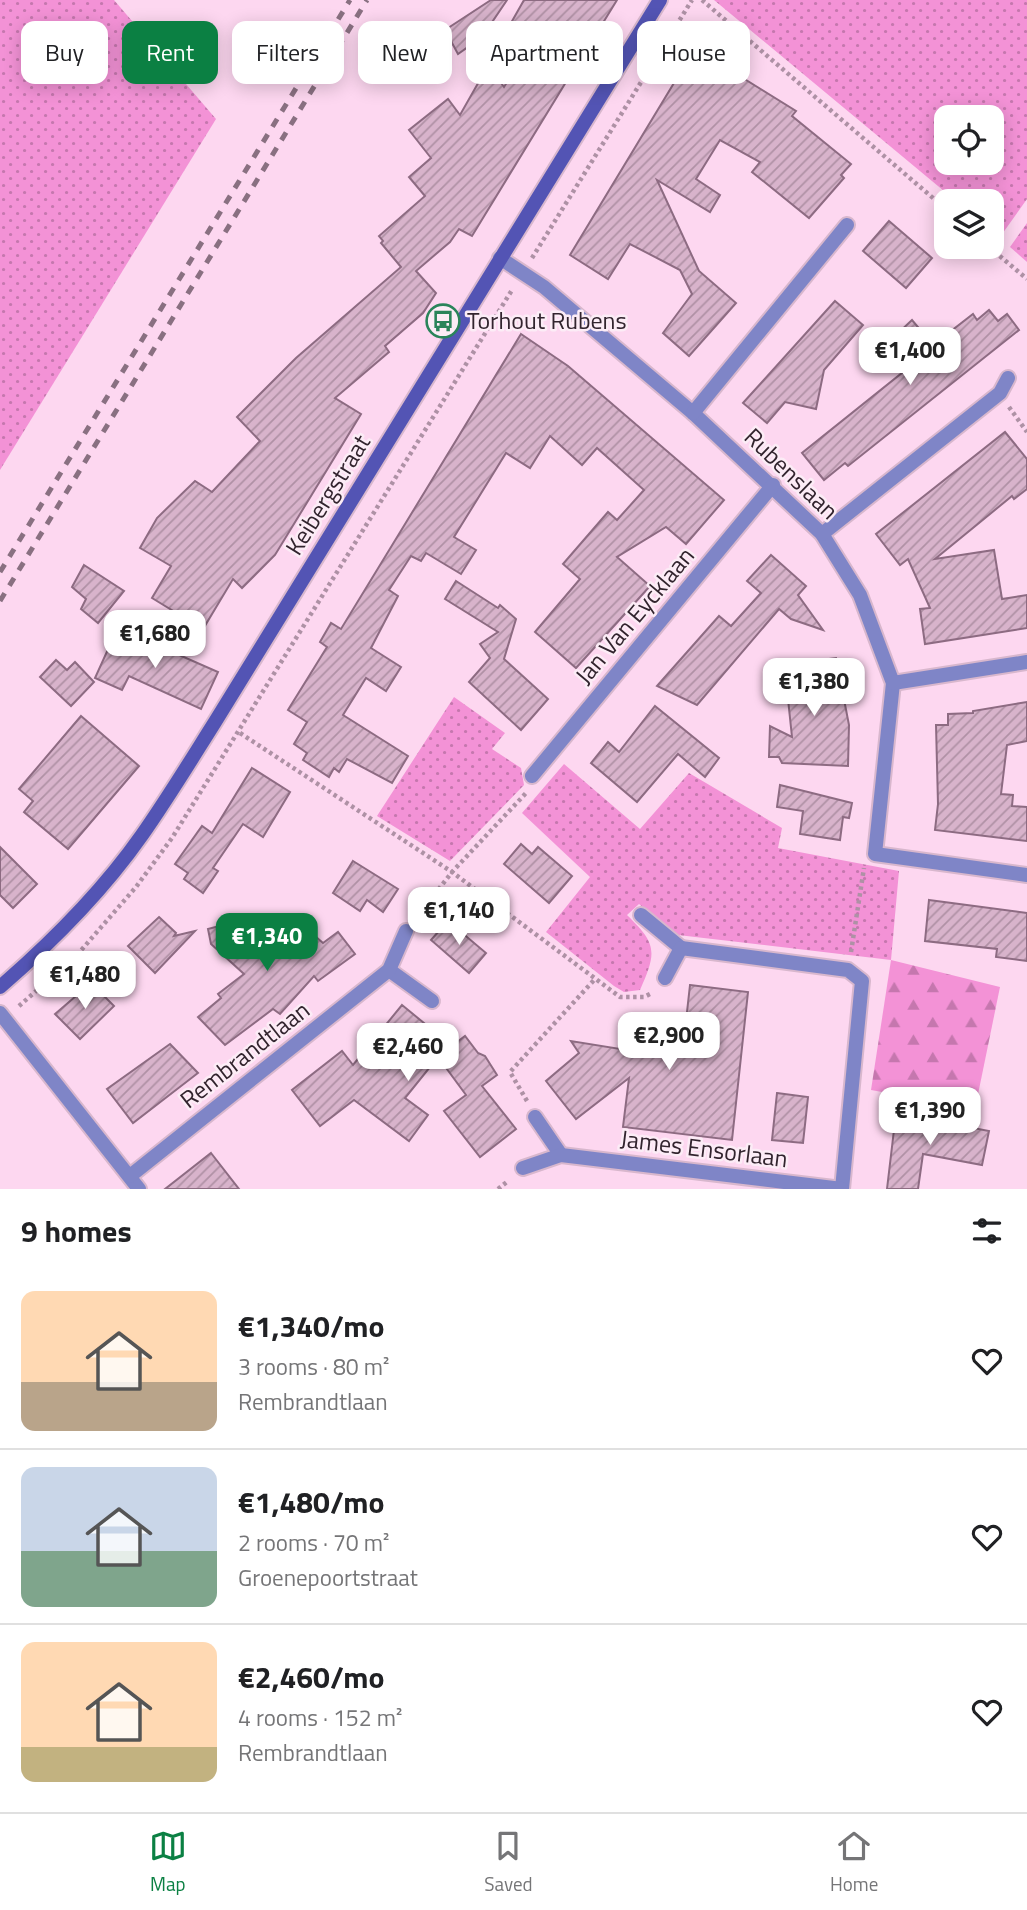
<!DOCTYPE html>
<html lang="en">
<head>
<meta charset="utf-8">
<style>
	:root { --surface:#fff; --page:#f2f2f2; --text:#202124; --muted:#757577; --line:#e0e0e0; --accent:#0b8043 }
	body { margin:0; font-family:"Titillium Web",sans-serif; background:var(--page); color:var(--text); height:100vh; display:flex; flex-direction:column; font-size:26px; white-space:nowrap }
	* { box-sizing:border-box; margin:0 }
	p { font-size:23px; color:var(--muted) }
	.icon { flex:none; width:38px; height:38px; fill:none; stroke:currentColor; stroke-width:2; stroke-linecap:round; stroke-linejoin:round }
	.map { position:relative; height:1189px; overflow:hidden }
	.panel { display:flex; flex-direction:column; background:var(--surface); flex:1 }
	.panel>* { flex:none }
	.top-card { position:absolute; left:21px; top:21px; width:985px; height:63px; display:flex; gap:14px }
	.buttons { position:absolute; left:934px; top:105px; display:grid; gap:14px }
	.buttons a { display:grid; place-items:center; width:70px; height:70px; border-radius:14px; background:var(--surface); box-shadow:0 4px 18px #0003; font-size:35px }
	.price { position:absolute; translate:-50% -60px; padding:0 16px; border-radius:14px; background:#fff; color:#222; font-size:23px; line-height:46px; filter:drop-shadow(0 2px 4px #0008) }
	.price::after { content:''; position:absolute; left:50%; top:42px; width:21px; height:16px; margin-left:-10px; background:inherit; clip-path:polygon(0 0,100% 0,50% 100%) }
	.price.on { background:var(--accent); color:#fff }
	ul { padding:0; list-style:none }
	li { display:flex; align-items:center; gap:21px; height:175px; padding:0 21px }
	li+li { border-top:2px solid var(--line) }
	li span { display:grid; place-items:center; flex:none; width:196px; height:140px; border-radius:14px; color:#555 }
	li>.icon { margin-inline-start:auto }
	span .icon { width:84px; height:84px; fill:#fffc; stroke-width:1 }
	li b { font-size:30px }
	h2 { display:flex; justify-content:space-between; align-items:center; height:84px; padding:0 21px; font-size:30px }
	.chip { padding:0 24px; border-radius:14px; background:var(--surface); box-shadow:0 4px 18px #0003; font-size:24px; line-height:63px }
	.chip.on { background:var(--accent); color:#fff }
	.tabs { display:flex; justify-content:space-around; align-items:center; height:98px; border-top:2px solid var(--line); background:var(--surface); font-size:19px; color:var(--muted) }
	.tabs a { display:grid; justify-items:center; gap:4px }
	.tabs .on { color:var(--accent) }
	.map>svg:first-child { display:block }
	.grass { fill:url(#grass-dots); fill-rule:evenodd }
	.forest { fill:url(#forest-firs) }
	.building { fill:url(#building-hatch); stroke:#8d6b82; stroke-width:2 }
	.lines { fill:none; stroke-linecap:round; stroke-linejoin:round }
	.street-casing { stroke:#d8b7cd; stroke-width:18 }
	.secondary-casing { stroke:#d8b7cd; stroke-width:18 }
	.path { stroke:#ae91a5; stroke-width:4.5; stroke-dasharray:3.5 3.5; stroke-linecap:butt }
	.street { stroke:#7f85c7; stroke-width:14 }
	.secondary { stroke:#5354b4; stroke-width:14 }
	.rail { stroke:#897081; stroke-width:5; stroke-dasharray:9 9; stroke-linecap:butt }
	.labels { text-anchor:middle; stroke-width:5; stroke-linejoin:round; paint-order:stroke }
	.poi-label { font-size:24px; fill:#32242e; stroke:#fcecf6; text-anchor:start }
	.street-label { font-size:24px; fill:#32242e; stroke:#fcecf6 }
</style>
</head>
<body>
<div class="map">
<svg width="1027" height="1189" viewBox="0 0 1027 1189">
	<defs>
		<pattern id="grass-dots" width="8" height="8" patternUnits="userSpaceOnUse" patternTransform="scale(1.75)"><rect width="8" height="8" fill="#f392d6"/><path d="M2 2h.1M6 6h.1" fill="none" stroke="#c577ae" stroke-width="1.8" stroke-linecap="round"/></pattern>
		<pattern id="forest-firs" width="22" height="20" patternUnits="userSpaceOnUse" patternTransform="scale(1.75)"><rect width="22" height="20" fill="#f392d6"/><path d="M5 1l3.5 6h-7zM16 11l3.5 6h-7z" fill="#c577ae"/></pattern>
		<pattern id="building-hatch" width="6" height="6" patternUnits="userSpaceOnUse" patternTransform="scale(1.75)"><rect width="6" height="6" fill="#d8b3cb"/><path d="M-1 1l2-2M0 6l6-6M5 7l2-2" fill="none" stroke="#b091a5"/></pattern>
	</defs>
	<rect width="100%" height="100%" fill="#fdd7f0"/>
	<!-- grass -->
	<g class="grass">
		<polygon points="0,0 114,0 216,119 0,470"/>
		<path d="M714,0h313v199l-27,38 -8,-6v-30h-36zM992,117v46h-45v-46z"/>
		<polygon points="1027,223 1027,262 1010,247"/>
		<polygon points="454,697 505,733 492,749 521,768 524,785 450,861 377,816"/>
		<path d="M564,764l76,65 49,-56 93,55 -4,20 121,23 -8,89 -213,-25 -39,-31 -12,11c30,29 30,37 13,75l-16,2 -10,-6 -68,-54 44,-55 -68,-64z"/>
	</g>
	<!-- forest -->
	<polygon class="forest" points="891,960 1000,987 975,1109 871,1090"/>
	<!-- building -->
	<g class="building">
		<polygon points="491,0 507,0 482,37 458,54 445,30"/>
		<polygon points="524,0 617,0 590,44 582,40 558,77 566,82 472,236 459,229 450,242 416,271 436,293 423,313 385,346 389,352 335,398 361,414 275,555 242,588 233,579 203,629 152,598 171,566 140,548 157,518 195,481 212,492 260,441 237,417 296,358 401,267 381,243 383,241 379,236 425,196 409,177 431,158 409,130 448,99 460,115 481,78 493,71 504,87 528,48 511,23"/>
		<polygon points="697,45 724,62 722,65 796,111 792,116 851,164 841,175 844,178 809,218 752,172 760,162 720,140 696,179 720,195 710,212 657,180 699,271 736,303 689,356 663,333 692,294 680,270 630,244 608,279 570,255"/>
		<polygon points="889,221 932,258 906,288 863,251"/>
		<polygon points="835,301 863,325 824,370 816,409 785,402 767,423 743,403"/>
		<polygon points="989,310 998,321 1007,314 1019,330 848,466 845,463 824,480 802,453 913,364 888,349 894,337 912,320 933,345 973,314 977,320"/>
		<polygon points="521,334 568,366 724,500 686,544 666,527 617,557 650,586 576,668 535,632 580,579 563,564 608,512 617,520 644,490 597,448 582,465 550,436 530,468 506,453 454,537 476,550 461,574 426,553 421,561 411,556 389,590 398,596 371,648 401,667 386,691 366,678 343,715 408,756 392,783 347,759 339,772 334,768 329,777 303,760 307,753 294,744 307,722 288,710 327,647 320,642 331,623 341,629"/>
		<polygon points="1005,432 1027,459 1027,489 1014,499 1012,496 935,559 994,550 1002,599 1027,595 1027,628 925,644 920,609 930,608 908,559 900,565 876,534"/>
		<polygon points="771,555 806,586 798,595 823,630 791,619 779,609 697,705 657,686 719,616 731,626 761,593 747,581"/>
		<polygon points="84,565 124,591 98,623 81,609 86,599 72,587"/>
		<polygon points="456,581 498,608 500,605 516,619 504,659 548,699 521,730 469,682 490,658 480,644 498,632 445,599"/>
		<polygon points="119,625 151,652 152,643 218,672 201,709 129,676 122,690 95,678"/>
		<polygon points="836,658 849,725 848,766 782,763 779,757 769,757 770,726 792,737 786,680 798,679 796,663"/>
		<polygon points="56,660 67,670 75,662 94,682 71,706 40,677"/>
		<polygon points="1027,702 1027,741 1007,745 1001,794 1013,795 1012,806 1027,807 1027,841 935,830 938,804 936,725 948,725 948,714 973,713 973,711"/>
		<polygon points="655,706 719,758 705,777 678,754 637,802 591,763 608,742 619,752"/>
		<polygon points="81,716 139,766 68,849 24,812 33,801 19,789"/>
		<polygon points="252,768 290,792 263,837 243,824 213,868 218,871 203,893 184,879 188,873 175,864 202,826 212,833"/>
		<polygon points="780,785 852,803 849,818 843,817 840,840 800,834 803,811 777,807"/>
		<polygon points="521,844 532,854 538,847 572,876 549,903 504,864"/>
		<polygon points="0,847 37,884 13,908 0,895"/>
		<polygon points="353,861 398,889 383,912 367,900 360,911 333,893"/>
		<polygon points="929,900 1027,913 1027,961 996,957 997,949 925,941"/>
		<polygon points="257,916 273,951 300,923 323,943 338,932 355,954 318,981 314,976 280,1014 273,1009 225,1045 198,1017 221,998 218,994 244,974 211,944 208,929"/>
		<polygon points="159,917 176,933 174,936 195,931 155,973 128,946"/>
		<polygon points="448,921 486,953 469,973 431,940"/>
		<polygon points="91,983 114,1006 80,1039 55,1014"/>
		<polygon points="690,985 748,992 732,1140 623,1127 629,1078 576,1119 546,1081 579,1053 571,1041 657,1055 670,1037 683,1048"/>
		<polygon points="402,1005 452,1046 465,1036 478,1053 485,1056 497,1075 482,1086 516,1129 480,1157 444,1111 466,1095 438,1057 405,1098 428,1115 409,1141 354,1100 320,1126 292,1090 342,1051 353,1065"/>
		<polygon points="170,1044 198,1073 133,1123 107,1089"/>
		<polygon points="777,1093 808,1097 803,1143 772,1140"/>
		<polygon points="896,1113 989,1131 982,1165 923,1154 918,1189 887,1189"/>
		<polygon points="211,1153 239,1189 165,1189"/>
	</g>
	<g class="lines">
		<defs>
			<g id="street">
				<polyline points="500,258 544,287 693,413 822,534 860,595 893,683 875,854 1027,875"/>
				<polyline points="693,413 847,225"/>
				<polyline points="822,534 1000,393 1008,378"/>
				<polyline points="893,683 1027,662"/>
				<polyline points="532,776 773,485"/>
				<polyline points="641,915 681,948"/>
				<polyline points="389,970 432,1001"/>
				<polyline points="665,978 681,948 848,970 862,981 842,1189"/>
				<polyline points="0,1013 139,1189"/>
				<polyline points="535,1117 561,1155"/>
				<polyline points="523,1168 561,1155 842,1189"/>
				<polyline points="130,1176 389,970 406,931"/>
			</g>
			<path id="secondary" d="M0,987c52,-45 102,-95 142,-152 26,-37 49,-75 73,-113l445,-722"/>
		</defs>
		<!-- street casing -->
		<use href="#street" class="street-casing"/>
		<!-- secondary casing -->
		<use href="#secondary" class="secondary-casing"/>
		<!-- path -->
		<g class="path">
			<polyline points="702,0 947,210"/>
			<polyline points="989,247 1027,279"/>
			<polyline points="532,258 692,0"/>
			<polyline points="1009,407 1027,432"/>
			<polyline points="240,733 452,872 620,997 644,997 652,993"/>
			<polyline points="417,917 452,872 527,792"/>
			<polyline points="851,952 864,868"/>
			<polyline points="19,1006 77,955 136,887 172,838 512,290"/>
			<polyline points="527,1101 510,1072 595,979"/>
			<polyline points="498,1189 508,1181"/>
		</g>
		<!-- street -->
		<use href="#street" class="street"/>
		<!-- secondary -->
		<use href="#secondary" class="secondary"/>
		<!-- rail -->
		<g class="rail">
			<polyline points="0,572 350,0"/>
			<polyline points="0,601 367,0"/>
		</g>
	</g>
	<!-- icons -->
	<defs>
		<symbol id="bus-ring" viewBox="-11 -11 22 22"><circle r="9.5" fill="#fcecf6" stroke="#2a845a" stroke-width="1.5"/><path d="M-5-6H5V4H4V6H2V4H-2V6H-4V4H-5ZM-3.5-4V0h7V-4ZM-3.5 1.2v1.5H-2V1.2ZM2 1.2v1.5H3.5V1.2Z" fill="#2a845a"/></symbol>
	</defs>
	<g fill-rule="evenodd">
		<use href="#bus-ring" x="424" y="302" width="38" height="38"/>
	</g>
	<g class="labels">
		<!-- poi labels -->
		<g class="poi-label">
			<text x="467" y="329">Torhout Rubens</text>
		</g>
		<!-- street labels -->
		<g class="street-label">
			<text transform="translate(791 474) rotate(44)" y="8">Rubenslaan</text>
			<text transform="translate(328 495) rotate(-58)" y="8">Keibergstraat</text>
			<text transform="translate(635 616) rotate(-50)" y="8">Jan Van Eycklaan</text>
			<text transform="translate(245 1055) rotate(-38)" y="8">Rembrandtlaan</text>
			<text transform="translate(704 1149) rotate(7)" y="8">James Ensorlaan</text>
		</g>
	</g>
</svg>
<div class="buttons">
<a><svg class="icon" aria-label="locate" viewBox="0 0 24 24"><circle cx="12" cy="12" r="6"/><path d="M12 2v4M12 18v4M2 12h4M18 12h4"/></svg></a>
<a><svg class="icon" aria-label="layers" viewBox="0 0 24 24"><path d="M12 4l9 5-9 5-9-5zM3 14l9 5 9-5"/></svg></a>
</div>
<b class="price" style="left:910px;top:387px">€1,400</b>
<b class="price" style="left:155px;top:670px">€1,680</b>
<b class="price" style="left:814px;top:718px">€1,380</b>
<b class="price" style="left:459px;top:947px">€1,140</b>
<b class="price on" style="left:267px;top:973px">€1,340</b>
<b class="price" style="left:85px;top:1011px">€1,480</b>
<b class="price" style="left:669px;top:1072px">€2,900</b>
<b class="price" style="left:408px;top:1083px">€2,460</b>
<b class="price" style="left:930px;top:1147px">€1,390</b>
<div class="top-card">
<a class="chip">Buy</a>
<a class="chip on">Rent</a>
<a class="chip">Filters</a>
<a class="chip">New</a>
<a class="chip">Apartment</a>
<a class="chip">House</a>
</div>
</div>
<section class="panel">
<h2>9 homes<svg class="icon" aria-label="filters" viewBox="0 0 24 24"><path d="M4 7h16M4 17h16"/><circle cx="9" cy="7" r="2"/><circle cx="15" cy="17" r="2"/></svg></h2>
<ul>
<li><span style="background:linear-gradient(#ffd9b3 65%,#b9a48a 0)"><svg class="icon" aria-label="home" viewBox="0 0 24 24"><path d="M3 11l9-7 9 7M6 9v11h12V9"/></svg></span><div><b>€1,340/mo</b><p>3 rooms · 80 m²</p><p>Rembrandtlaan</p></div><svg class="icon" aria-label="heart" viewBox="0 0 24 24"><path d="M12 20l-8-8c-3-5 5-10 8-4 3-6 11-1 8 4z"/></svg></li>
<li><span style="background:linear-gradient(#c9d6e8 60%,#7fa58c 0)"><svg class="icon" aria-label="home" viewBox="0 0 24 24"><path d="M3 11l9-7 9 7M6 9v11h12V9"/></svg></span><div><b>€1,480/mo</b><p>2 rooms · 70 m²</p><p>Groenepoortstraat</p></div><svg class="icon" aria-label="heart" viewBox="0 0 24 24"><path d="M12 20l-8-8c-3-5 5-10 8-4 3-6 11-1 8 4z"/></svg></li>
<li><span style="background:linear-gradient(#ffd9b3 75%,#c2b280 0)"><svg class="icon" aria-label="home" viewBox="0 0 24 24"><path d="M3 11l9-7 9 7M6 9v11h12V9"/></svg></span><div><b>€2,460/mo</b><p>4 rooms · 152 m²</p><p>Rembrandtlaan</p></div><svg class="icon" aria-label="heart" viewBox="0 0 24 24"><path d="M12 20l-8-8c-3-5 5-10 8-4 3-6 11-1 8 4z"/></svg></li>
</ul>
</section>
<nav class="tabs">
<a class="on"><svg class="icon" aria-label="map" viewBox="0 0 24 24"><path d="M3 6l6-2 6 2 6-2v14l-6 2-6-2-6 2zM9 4v14M15 6v14"/></svg>Map</a>
<a><svg class="icon" aria-label="saved" viewBox="0 0 24 24"><path d="M7 4h10v16l-5-4-5 4z"/></svg>Saved</a>
<a><svg class="icon" aria-label="home" viewBox="0 0 24 24"><path d="M3 11l9-7 9 7M6 9v11h12V9"/></svg>Home</a>
</nav>
</body>
</html>
